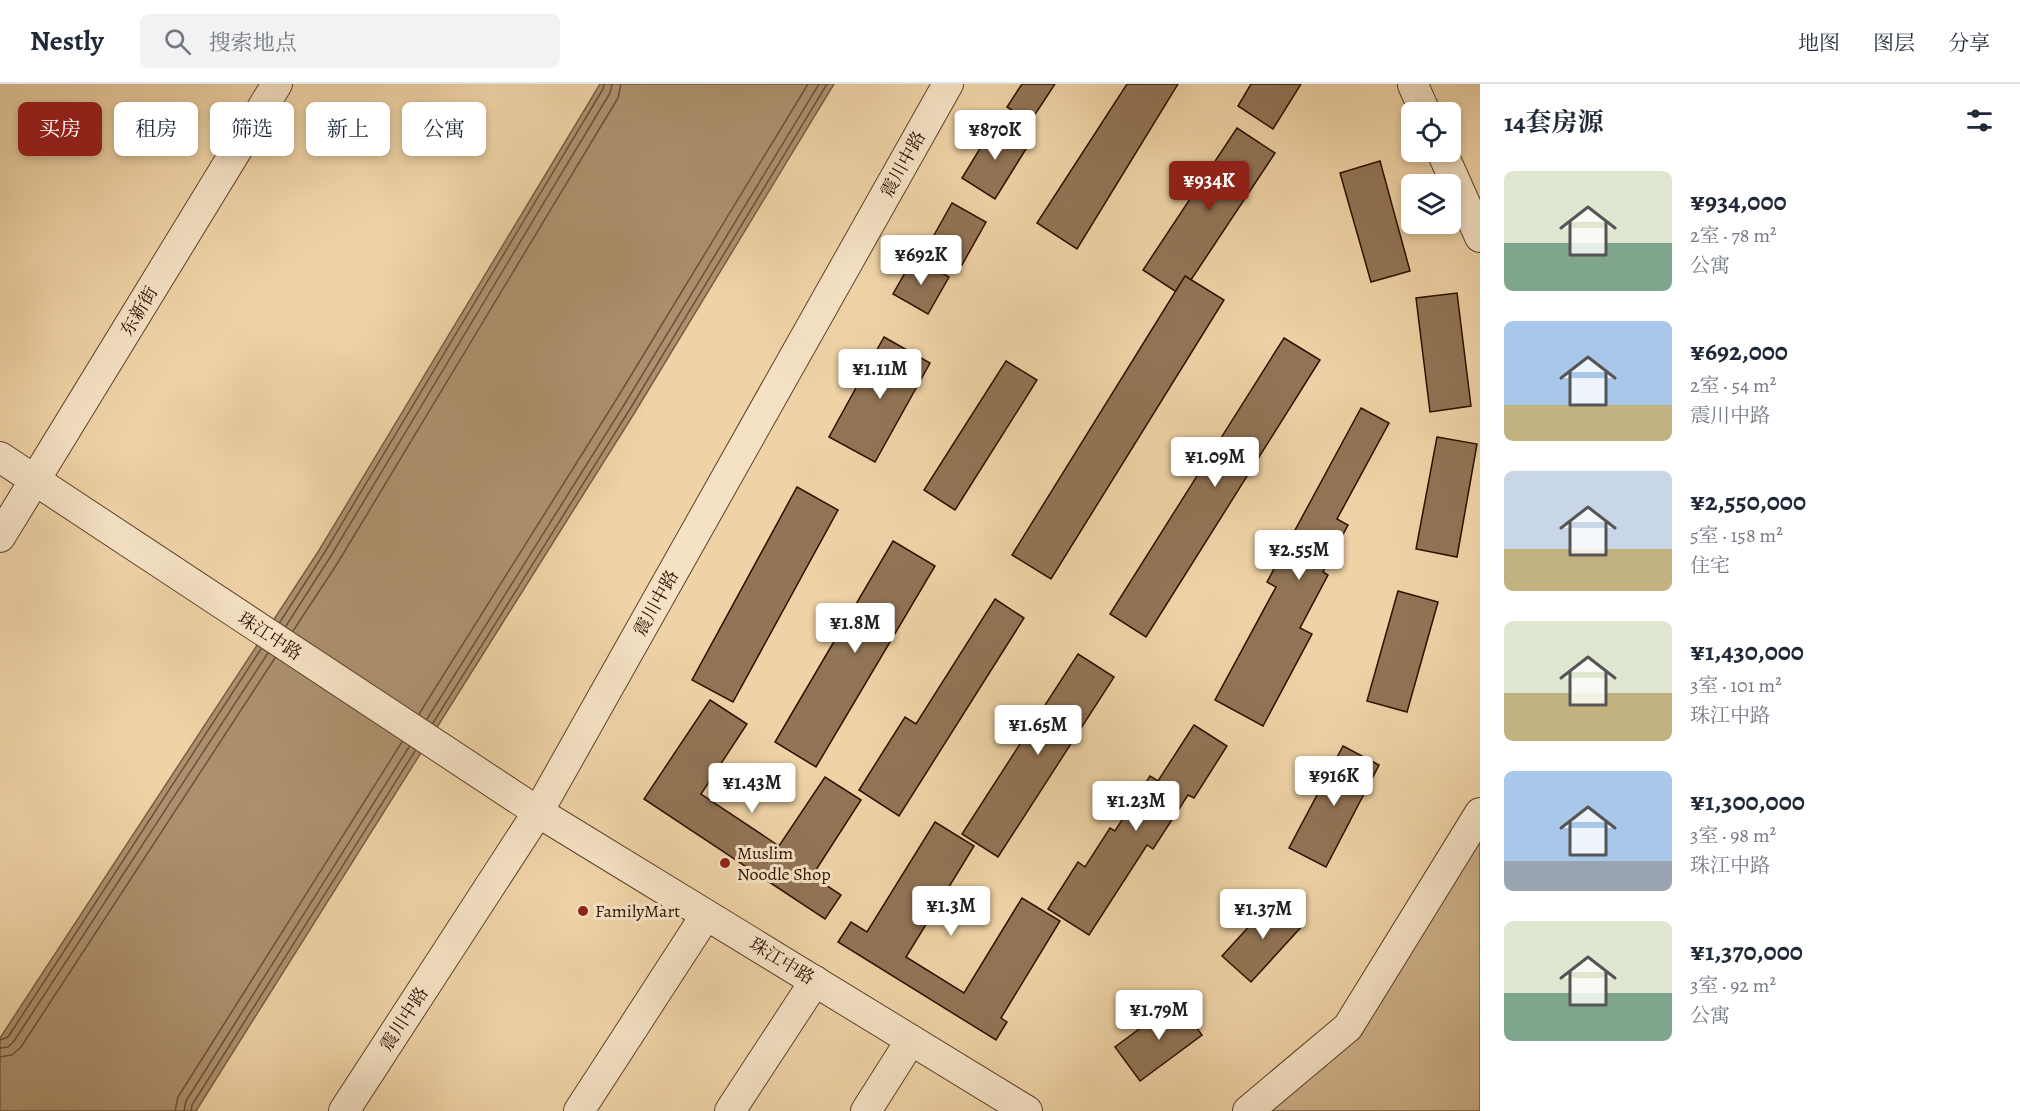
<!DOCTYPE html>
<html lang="zh">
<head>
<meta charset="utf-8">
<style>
	:root { --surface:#fff; --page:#f2f2f3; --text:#1f2937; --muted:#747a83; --line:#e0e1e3; --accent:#8f2418 }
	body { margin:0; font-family:Alegreya,"Noto Serif SC",serif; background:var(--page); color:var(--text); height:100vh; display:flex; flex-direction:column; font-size:22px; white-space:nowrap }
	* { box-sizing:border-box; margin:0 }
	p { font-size:20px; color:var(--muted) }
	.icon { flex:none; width:33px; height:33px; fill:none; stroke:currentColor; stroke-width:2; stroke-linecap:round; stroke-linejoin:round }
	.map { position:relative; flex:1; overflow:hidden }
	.drawer { display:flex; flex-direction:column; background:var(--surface); width:540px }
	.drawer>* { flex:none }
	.guide { position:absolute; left:18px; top:18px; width:570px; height:54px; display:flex; gap:12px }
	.tools { position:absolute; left:1401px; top:18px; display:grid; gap:12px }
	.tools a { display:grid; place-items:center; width:60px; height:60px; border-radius:9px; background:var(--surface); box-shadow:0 3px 9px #0003; font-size:30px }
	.price { position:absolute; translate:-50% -51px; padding:0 14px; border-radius:6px; background:#fff; color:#222; font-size:20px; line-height:39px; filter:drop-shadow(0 2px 3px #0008) }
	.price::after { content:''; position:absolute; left:50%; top:36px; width:18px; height:14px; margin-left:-9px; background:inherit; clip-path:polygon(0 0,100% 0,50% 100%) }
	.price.on { background:var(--accent); color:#fff }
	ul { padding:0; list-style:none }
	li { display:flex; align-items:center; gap:18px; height:150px; padding:0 24px }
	li span { display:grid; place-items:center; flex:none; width:168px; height:120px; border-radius:9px; color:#555 }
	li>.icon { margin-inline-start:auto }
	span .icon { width:72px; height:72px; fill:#fffc; stroke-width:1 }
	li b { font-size:26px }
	h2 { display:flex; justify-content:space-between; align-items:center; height:72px; padding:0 24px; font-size:26px }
	.tag { padding:0 21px; border-radius:9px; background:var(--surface); box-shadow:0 3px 9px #0003; font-size:21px; line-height:54px }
	.tag.on { background:var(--accent); color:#fff }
	header { display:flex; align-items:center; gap:36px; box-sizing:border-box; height:84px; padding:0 30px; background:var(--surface); border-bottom:2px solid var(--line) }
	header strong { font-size:28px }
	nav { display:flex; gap:33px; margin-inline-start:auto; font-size:21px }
	.search { width:420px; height:54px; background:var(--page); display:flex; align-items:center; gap:15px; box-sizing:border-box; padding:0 21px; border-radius:9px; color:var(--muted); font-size:22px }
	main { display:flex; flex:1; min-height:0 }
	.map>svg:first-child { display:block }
	.green { fill:#ceb28a; stroke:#7e6145; stroke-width:1.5 }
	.water { fill:#ad916e; stroke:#7a5d42; stroke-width:1.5 }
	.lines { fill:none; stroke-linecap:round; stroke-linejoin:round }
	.shore { stroke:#6d5037; stroke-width:1.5 }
	.building { fill:#927556; stroke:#2d1000; stroke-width:1.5 }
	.minor-casing { stroke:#5e412a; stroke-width:32 }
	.minor { stroke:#f5e2c5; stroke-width:30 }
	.poi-dot { fill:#8f2418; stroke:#f5e2c5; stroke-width:2 }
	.labels { text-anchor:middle; stroke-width:6; stroke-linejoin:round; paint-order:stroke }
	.street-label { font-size:18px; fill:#2d1000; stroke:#f5e2c5 }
	.poi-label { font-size:18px; fill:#2d1000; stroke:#f5e2c5; text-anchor:start }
</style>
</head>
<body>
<header>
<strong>Nestly</strong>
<div class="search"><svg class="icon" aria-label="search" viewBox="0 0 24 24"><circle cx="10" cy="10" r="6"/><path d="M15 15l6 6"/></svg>搜索地点</div>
<nav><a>地图</a><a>图层</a><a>分享</a></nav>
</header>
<main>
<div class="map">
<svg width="1480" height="1027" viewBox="0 0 1480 1027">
	<rect width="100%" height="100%" fill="#efd3a6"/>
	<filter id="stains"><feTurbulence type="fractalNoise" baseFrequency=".00333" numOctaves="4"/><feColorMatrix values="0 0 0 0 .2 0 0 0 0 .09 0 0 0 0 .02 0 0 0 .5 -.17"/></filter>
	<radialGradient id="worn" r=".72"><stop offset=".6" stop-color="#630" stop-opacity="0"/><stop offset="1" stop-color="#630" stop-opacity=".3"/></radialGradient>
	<!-- green -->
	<polygon class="green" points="1480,755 1480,1027 1265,1027"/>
	<!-- water -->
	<polygon class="water" points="600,0 834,0 635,328 196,1027 0,1027 0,954 318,468"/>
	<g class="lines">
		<!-- shore -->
		<g class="shore">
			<polyline points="280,538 323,471 603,5 604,0"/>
			<polyline points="286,542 329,475 610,9 612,0"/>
			<polyline points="293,547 337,480 618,14 621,0"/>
			<polyline points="419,630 616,316 808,0"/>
			<polyline points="427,635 624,321 819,0"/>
			<polyline points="433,639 630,325 827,0"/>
			<polyline points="0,956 8,953 261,565"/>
			<polyline points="0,964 8,963 14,957 268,569"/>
			<polyline points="0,973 12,971 21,963 275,574"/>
			<polyline points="175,1027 178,1013 402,658"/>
			<polyline points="184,1027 186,1017 409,663"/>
			<polyline points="191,1027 192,1021 415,667"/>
		</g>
	</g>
	<!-- building -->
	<g class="building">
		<polygon points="1022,0 1055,0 1030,38 1007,23"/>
		<polygon points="1127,0 1178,0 1077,165 1037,139"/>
		<polygon points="1251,0 1301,0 1273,45 1238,22"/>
		<polygon points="995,40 1029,60 995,115 962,94"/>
		<polygon points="1237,44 1275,69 1181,211 1143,186"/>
		<polygon points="1380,77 1410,187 1371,198 1340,89"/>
		<polygon points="952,119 986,138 962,181 928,162"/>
		<polygon points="914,173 949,193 928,230 893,210"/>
		<polygon points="1185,192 1224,216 1051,495 1012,471"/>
		<polygon points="1457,209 1471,322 1430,328 1416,214"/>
		<polygon points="884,253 930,279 875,378 829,353"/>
		<polygon points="1284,254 1320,276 1146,553 1110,530"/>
		<polygon points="1006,277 1037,296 955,426 924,406"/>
		<polygon points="1361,324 1389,339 1337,435 1348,441 1323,488 1328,491 1300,544 1312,550 1263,642 1215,616 1276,503 1267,498"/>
		<polygon points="1437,353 1477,360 1457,473 1416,465"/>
		<polygon points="797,403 838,426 733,618 692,596"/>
		<polygon points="893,457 935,482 816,683 775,658"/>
		<polygon points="1398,507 1438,518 1407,628 1367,617"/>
		<polygon points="995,515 1024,534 899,732 859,706 905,633 916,640"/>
		<polygon points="1078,570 1114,593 998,773 962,750"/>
		<polygon points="710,616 747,640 701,710 779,762 825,693 861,716 812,792 841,811 825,835 644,715"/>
		<polygon points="1194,641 1227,662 1194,714 1188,711 1153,765 1147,761 1089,851 1048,825 1078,778 1085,783 1110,744 1115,747 1150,692 1158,697"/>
		<polygon points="1343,662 1379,681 1326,783 1289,764"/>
		<polygon points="935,738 974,762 906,873 964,909 1022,814 1060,837 1001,934 1007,938 996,956 838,858 851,838 867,848"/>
		<polygon points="1275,814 1304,840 1251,898 1222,872"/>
		<polygon points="1177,917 1202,951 1140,997 1115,963"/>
	</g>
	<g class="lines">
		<defs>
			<g id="minor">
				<polyline points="1413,1 1425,28"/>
				<polyline points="1442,68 1480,153"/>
				<polyline points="0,373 538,728 1027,1027"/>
				<polyline points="0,453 277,0"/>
				<polyline points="344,1027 538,728 948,0"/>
				<polyline points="579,1027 706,831"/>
				<polyline points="730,1027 815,897"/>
				<polyline points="866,1027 911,956"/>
				<polyline points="1248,1027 1348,943 1480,729"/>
			</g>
		</defs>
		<!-- minor casing -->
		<use href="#minor" class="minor-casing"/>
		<!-- minor -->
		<use href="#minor" class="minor"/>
	</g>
	<!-- markers -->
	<g class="poi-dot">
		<circle cx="725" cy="779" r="6"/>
		<circle cx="583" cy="827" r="6"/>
	</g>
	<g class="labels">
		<!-- street labels -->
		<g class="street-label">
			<text transform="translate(903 80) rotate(-61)" y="6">震川中路</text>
			<text transform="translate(139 227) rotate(-59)" y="6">东新街</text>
			<text transform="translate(656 519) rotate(-61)" y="6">震川中路</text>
			<text transform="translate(270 552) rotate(33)" y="6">珠江中路</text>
			<text transform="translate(782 877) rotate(31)" y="6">珠江中路</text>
			<text transform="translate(404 935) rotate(-57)" y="6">震川中路</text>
		</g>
		<!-- poi labels -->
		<g class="poi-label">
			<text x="737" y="775">Muslim<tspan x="737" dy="21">Noodle Shop</tspan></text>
			<text x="595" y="833">FamilyMart</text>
		</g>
	</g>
	<rect width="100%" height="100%" filter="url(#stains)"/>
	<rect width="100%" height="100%" fill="url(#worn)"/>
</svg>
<div class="tools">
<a><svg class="icon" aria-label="locate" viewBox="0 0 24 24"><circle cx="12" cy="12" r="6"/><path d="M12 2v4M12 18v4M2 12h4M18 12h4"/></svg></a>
<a><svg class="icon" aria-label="layers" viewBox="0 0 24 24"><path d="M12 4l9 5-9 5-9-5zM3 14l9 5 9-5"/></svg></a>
</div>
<b class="price" style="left:995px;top:77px">¥870K</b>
<b class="price on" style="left:1209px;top:128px">¥934K</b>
<b class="price" style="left:921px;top:202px">¥692K</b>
<b class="price" style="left:880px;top:316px">¥1.11M</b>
<b class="price" style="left:1215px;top:404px">¥1.09M</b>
<b class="price" style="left:1299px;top:497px">¥2.55M</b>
<b class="price" style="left:855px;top:570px">¥1.8M</b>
<b class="price" style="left:1038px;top:672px">¥1.65M</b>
<b class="price" style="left:1334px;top:723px">¥916K</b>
<b class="price" style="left:752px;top:730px">¥1.43M</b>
<b class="price" style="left:1136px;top:748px">¥1.23M</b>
<b class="price" style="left:951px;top:853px">¥1.3M</b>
<b class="price" style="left:1263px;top:856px">¥1.37M</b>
<b class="price" style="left:1159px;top:957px">¥1.79M</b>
<div class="guide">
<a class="tag on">买房</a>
<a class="tag">租房</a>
<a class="tag">筛选</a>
<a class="tag">新上</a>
<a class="tag">公寓</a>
</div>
</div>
<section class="drawer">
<h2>14套房源<svg class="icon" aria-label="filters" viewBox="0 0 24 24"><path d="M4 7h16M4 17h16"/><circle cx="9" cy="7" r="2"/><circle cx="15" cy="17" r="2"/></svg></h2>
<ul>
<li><span style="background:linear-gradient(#dfe7d0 60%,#7fa58c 0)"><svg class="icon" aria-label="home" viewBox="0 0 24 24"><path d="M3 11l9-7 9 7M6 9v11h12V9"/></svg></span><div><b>¥934,000</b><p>2室 · 78 m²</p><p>公寓</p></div></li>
<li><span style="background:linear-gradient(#a9c7e8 70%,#c2b280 0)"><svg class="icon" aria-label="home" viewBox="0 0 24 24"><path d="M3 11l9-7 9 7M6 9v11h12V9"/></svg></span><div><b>¥692,000</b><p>2室 · 54 m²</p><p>震川中路</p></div></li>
<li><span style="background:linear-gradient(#c9d6e8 65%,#c2b280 0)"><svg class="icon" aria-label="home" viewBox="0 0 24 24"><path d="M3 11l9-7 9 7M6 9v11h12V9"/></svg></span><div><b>¥2,550,000</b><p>5室 · 158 m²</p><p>住宅</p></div></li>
<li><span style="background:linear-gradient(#dfe7d0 60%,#c2b280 0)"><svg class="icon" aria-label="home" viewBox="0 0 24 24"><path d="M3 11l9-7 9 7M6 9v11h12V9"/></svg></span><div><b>¥1,430,000</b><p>3室 · 101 m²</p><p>珠江中路</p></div></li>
<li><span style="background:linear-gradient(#a9c7e8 75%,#9aa5b1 0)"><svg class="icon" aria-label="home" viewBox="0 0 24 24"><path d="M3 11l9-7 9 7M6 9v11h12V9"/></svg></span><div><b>¥1,300,000</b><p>3室 · 98 m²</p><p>珠江中路</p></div></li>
<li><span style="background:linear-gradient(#dfe7d0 60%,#7fa58c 0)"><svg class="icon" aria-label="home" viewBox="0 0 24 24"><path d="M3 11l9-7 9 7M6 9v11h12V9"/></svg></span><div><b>¥1,370,000</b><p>3室 · 92 m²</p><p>公寓</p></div></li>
</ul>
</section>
</main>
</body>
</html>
